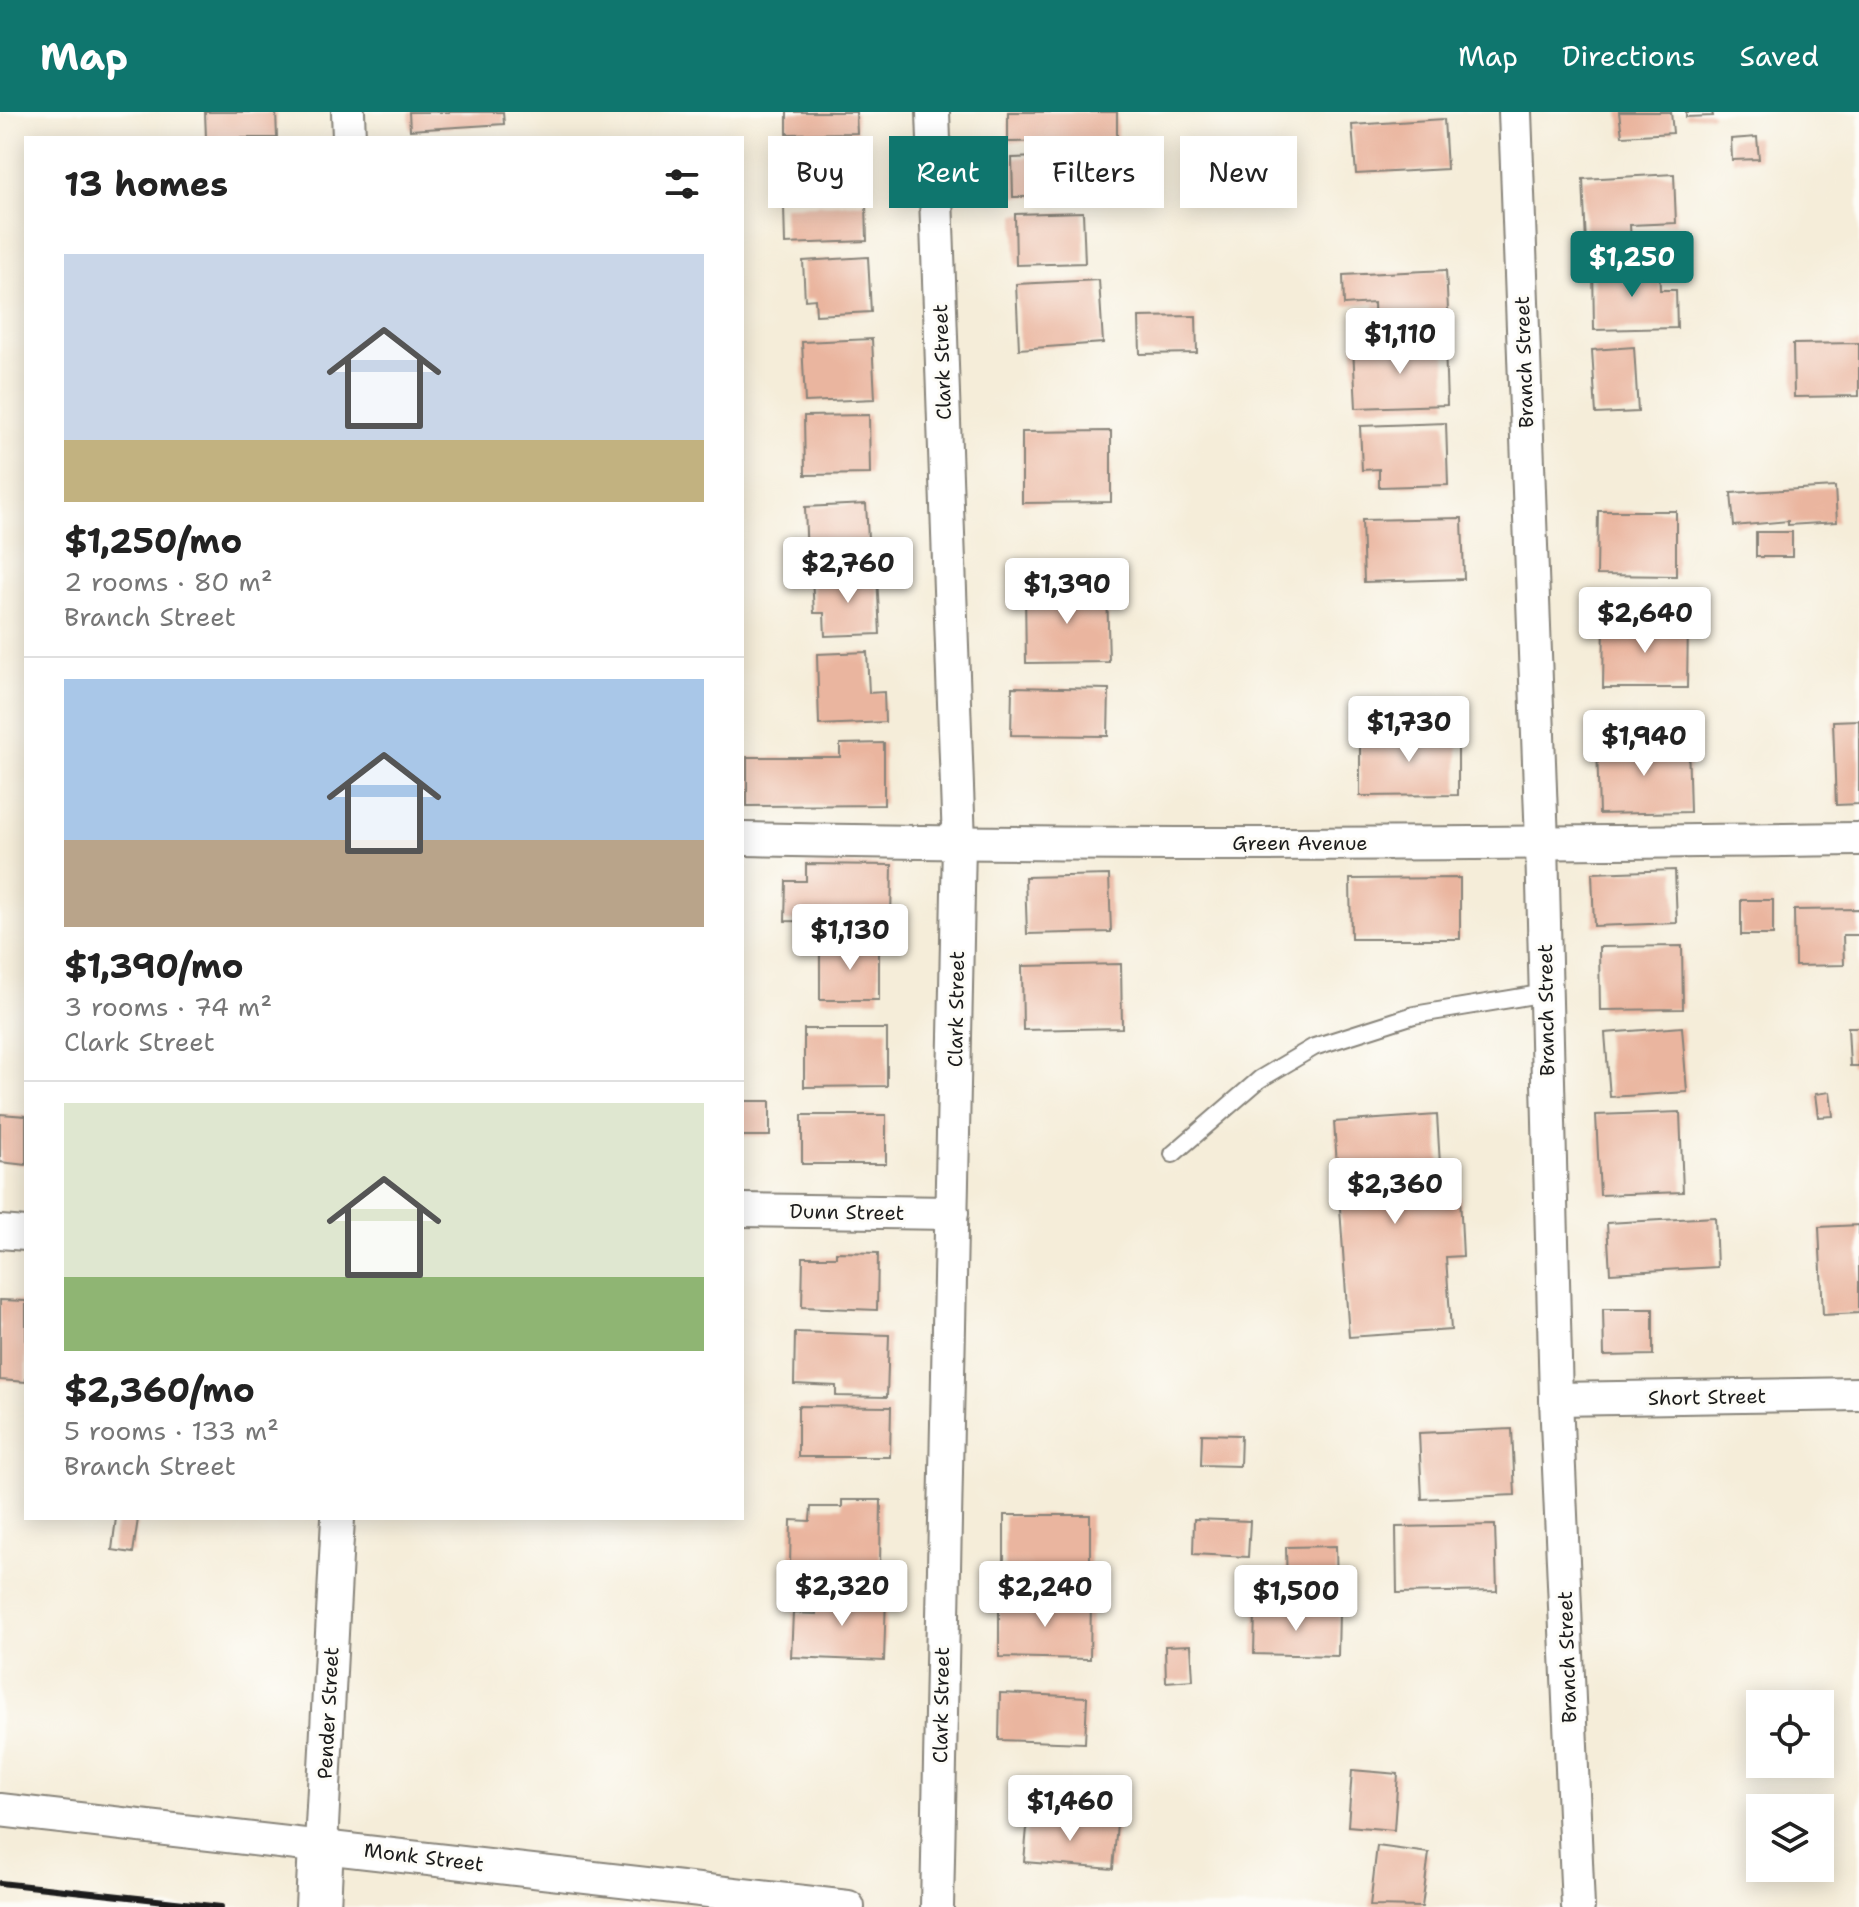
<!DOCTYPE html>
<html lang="en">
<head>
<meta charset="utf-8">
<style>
	:root { --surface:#fff; --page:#f2f2f2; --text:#222; --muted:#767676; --line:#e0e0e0; --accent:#0f766e }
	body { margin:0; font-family:"Shantell Sans",sans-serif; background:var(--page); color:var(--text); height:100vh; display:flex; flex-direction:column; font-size:30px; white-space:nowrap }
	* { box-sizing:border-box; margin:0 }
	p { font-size:26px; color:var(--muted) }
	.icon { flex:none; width:44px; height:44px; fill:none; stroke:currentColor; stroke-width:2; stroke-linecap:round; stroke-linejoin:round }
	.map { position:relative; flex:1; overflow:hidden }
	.details { position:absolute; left:24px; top:24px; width:720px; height:1384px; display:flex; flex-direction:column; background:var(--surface); border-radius:0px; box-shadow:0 4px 20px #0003 }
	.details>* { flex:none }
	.guide { position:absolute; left:768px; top:24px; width:760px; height:72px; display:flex; gap:16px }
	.tools { position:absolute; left:1746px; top:1578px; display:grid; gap:16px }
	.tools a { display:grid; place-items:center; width:88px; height:88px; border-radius:0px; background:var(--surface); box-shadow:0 4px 20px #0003; font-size:40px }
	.price { position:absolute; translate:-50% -68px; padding:0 18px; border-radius:8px; background:#fff; color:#222; font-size:26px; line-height:52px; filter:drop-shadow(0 2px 4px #0008) }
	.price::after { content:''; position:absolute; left:50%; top:48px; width:24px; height:18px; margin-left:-12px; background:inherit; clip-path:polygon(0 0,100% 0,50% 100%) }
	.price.selected { background:var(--accent); color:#fff }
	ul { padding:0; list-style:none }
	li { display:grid; align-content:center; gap:16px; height:424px; padding:0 40px }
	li+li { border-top:2px solid var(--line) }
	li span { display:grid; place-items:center; height:248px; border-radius:0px; color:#555 }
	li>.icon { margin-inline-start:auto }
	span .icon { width:144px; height:144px; fill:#fffc; stroke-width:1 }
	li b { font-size:34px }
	h2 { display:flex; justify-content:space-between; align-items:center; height:96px; padding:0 40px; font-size:34px }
	.chip { padding:0 28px; border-radius:0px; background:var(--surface); box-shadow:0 4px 20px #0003; font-size:28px; line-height:72px }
	.chip.selected { background:var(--accent); color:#fff }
	header { display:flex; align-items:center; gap:48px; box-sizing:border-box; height:112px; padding:0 40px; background:var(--accent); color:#fff }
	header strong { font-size:38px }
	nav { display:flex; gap:44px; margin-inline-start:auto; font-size:28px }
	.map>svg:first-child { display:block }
	.building { fill:#eab59f }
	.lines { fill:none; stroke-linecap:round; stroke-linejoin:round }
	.lane-casing { stroke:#88847a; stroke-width:20 }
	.street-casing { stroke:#88847a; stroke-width:36 }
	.secondary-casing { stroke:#88847a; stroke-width:48 }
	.lane { stroke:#fff; stroke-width:16 }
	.street { stroke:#fff; stroke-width:32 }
	.secondary { stroke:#fff; stroke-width:44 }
	.rail { stroke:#1c1c1c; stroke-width:6 }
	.labels { text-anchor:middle; stroke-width:6; stroke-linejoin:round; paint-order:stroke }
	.street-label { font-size:20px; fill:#1c1c1c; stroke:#fdfcf7 }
</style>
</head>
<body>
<header>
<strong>Map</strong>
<nav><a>Map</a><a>Directions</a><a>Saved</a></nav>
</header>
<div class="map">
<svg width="1859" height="1795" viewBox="0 0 1859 1795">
	<rect width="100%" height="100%" fill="#fdfcf7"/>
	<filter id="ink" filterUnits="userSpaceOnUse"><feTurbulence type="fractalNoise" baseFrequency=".0125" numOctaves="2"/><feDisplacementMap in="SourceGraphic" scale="16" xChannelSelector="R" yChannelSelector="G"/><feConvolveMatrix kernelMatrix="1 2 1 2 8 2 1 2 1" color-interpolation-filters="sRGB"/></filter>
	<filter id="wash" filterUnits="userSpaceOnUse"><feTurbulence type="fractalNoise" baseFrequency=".006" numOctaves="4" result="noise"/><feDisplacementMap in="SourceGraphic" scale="32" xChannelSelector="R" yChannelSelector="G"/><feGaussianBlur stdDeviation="1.8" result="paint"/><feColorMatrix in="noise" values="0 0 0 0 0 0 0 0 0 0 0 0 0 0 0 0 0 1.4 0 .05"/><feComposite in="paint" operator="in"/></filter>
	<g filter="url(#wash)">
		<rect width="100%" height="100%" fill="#f5edd9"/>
		<g id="blocks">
			<!-- building -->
			<g class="building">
				<polygon points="205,0 276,0 277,26 206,26"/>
				<polygon points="409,0 503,0 504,12 410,18"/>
				<polygon points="787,0 856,0 857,21 787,22"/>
				<polygon points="1008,0 1117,0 1117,28 1008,30"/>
				<polygon points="1619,0 1671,0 1673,21 1622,24"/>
				<polygon points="1686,0 1712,0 1713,4 1686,5"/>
				<polygon points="1444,7 1447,57 1356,62 1352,13"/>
				<polygon points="1757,25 1759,47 1732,48 1731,27"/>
				<polygon points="865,43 865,81 783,82 782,44"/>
				<polygon points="1066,44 1067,84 1013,85 1012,46"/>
				<polygon points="1674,62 1676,111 1630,113 1631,130 1586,132 1583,67"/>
				<polygon points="866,91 867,129 785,132 784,94"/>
				<polygon points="1083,100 1085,151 1016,153 1015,102"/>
				<polygon points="868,145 871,200 816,203 815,187 805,188 803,149"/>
				<polygon points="1659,152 1660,178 1676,178 1677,216 1594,218 1593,154"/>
				<polygon points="1446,158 1449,218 1375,221 1374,191 1344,193 1343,163"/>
				<polygon points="1099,168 1103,231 1019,237 1016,172"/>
				<polygon points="1196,204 1197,241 1140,242 1139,205"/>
				<polygon points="872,227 875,287 805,290 802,230"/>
				<polygon points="1859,231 1859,284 1794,285 1793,232"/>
				<polygon points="1445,232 1447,293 1356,296 1353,235"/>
				<polygon points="1634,235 1638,300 1596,302 1592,238"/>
				<polygon points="869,303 870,362 805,363 804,304"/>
				<polygon points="1446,311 1448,373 1379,375 1379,357 1362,358 1360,314"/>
				<polygon points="1111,319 1111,390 1022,391 1022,320"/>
				<polygon points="1835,375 1837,410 1788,413 1788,409 1734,414 1731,381"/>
				<polygon points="866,392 869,444 807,447 805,395"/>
				<polygon points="1598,399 1676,399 1676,464 1597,463"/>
				<polygon points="1462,406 1464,467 1364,470 1362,408"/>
				<rect x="1756" y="420" width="36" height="25"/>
				<polygon points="877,463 880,522 825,524 824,501 814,501 812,466"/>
				<polygon points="1107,477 1109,550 1026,551 1025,479"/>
				<polygon points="1604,509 1688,510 1687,576 1603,576"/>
				<polygon points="867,540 869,581 884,580 885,610 819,613 817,542"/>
				<polygon points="1012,575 1109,577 1108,624 1011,623"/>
				<polygon points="1859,608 1859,692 1836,693 1833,609"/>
				<polygon points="1458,620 1458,683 1360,684 1360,621"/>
				<polygon points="1688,629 1690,700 1599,702 1597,631"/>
				<polygon points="884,631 884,693 747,694 747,645 840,645 840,632"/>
				<polygon points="806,752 892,753 891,811 785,809 786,769 806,769"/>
				<polygon points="1675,758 1677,811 1594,814 1592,761"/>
				<polygon points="1109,763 1111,820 1027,822 1025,765"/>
				<polygon points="1460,766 1460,827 1351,827 1350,767"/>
				<rect x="1741" y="788" width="32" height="35"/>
				<polygon points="1859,797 1859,823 1843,823 1844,853 1795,854 1794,798"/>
				<rect x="820" y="832" width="59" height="56"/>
				<polygon points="1682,834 1683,897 1600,898 1599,835"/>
				<polygon points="1121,852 1122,916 1023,918 1022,854"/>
				<polygon points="1682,915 1687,980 1610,985 1605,921"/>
				<polygon points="1848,915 1859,915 1859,954 1850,954"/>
				<polygon points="804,917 887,917 887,974 804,975"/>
				<polygon points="1830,980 1833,1004 1818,1005 1815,982"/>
				<rect x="742" y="989" width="28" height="35"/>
				<polygon points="1680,1000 1683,1080 1600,1083 1596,1003"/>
				<polygon points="0,1002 26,1004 26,1053 0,1050"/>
				<rect x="802" y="1003" width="84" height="49"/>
				<polygon points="1437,1003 1442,1085 1460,1084 1463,1144 1446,1145 1451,1218 1349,1225 1334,1010"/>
				<polygon points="1715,1105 1717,1155 1610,1161 1607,1111"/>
				<polygon points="1859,1113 1859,1201 1823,1203 1819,1115"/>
				<polygon points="836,1140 878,1141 877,1198 802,1195 803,1145 836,1145"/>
				<polygon points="0,1188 26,1189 26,1270 0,1268"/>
				<polygon points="1603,1197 1653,1197 1653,1243 1604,1244"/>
				<polygon points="795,1220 889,1223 887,1285 836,1284 836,1274 794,1272"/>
				<polygon points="798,1294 891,1295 890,1345 798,1345"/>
				<polygon points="1512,1317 1515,1383 1422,1387 1419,1321"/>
				<polygon points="1202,1322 1241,1323 1240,1354 1201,1353"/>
				<polygon points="842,1388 881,1388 880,1454 790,1453 791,1408 810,1409 811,1395 842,1395"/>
				<rect x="1004" y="1403" width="86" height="64"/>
				<polygon points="116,1406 138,1407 133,1441 112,1438"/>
				<polygon points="1194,1407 1250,1409 1248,1445 1193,1442"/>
				<polygon points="1495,1413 1497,1479 1397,1481 1396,1415"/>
				<polygon points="1336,1434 1337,1477 1287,1477 1286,1435"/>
				<polygon points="816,1481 886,1483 884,1549 791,1545 793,1501 816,1502"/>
				<polygon points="999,1487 1091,1488 1090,1547 999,1545"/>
				<polygon points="1255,1498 1339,1500 1338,1544 1254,1542"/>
				<polygon points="1191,1533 1193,1568 1166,1570 1165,1534"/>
				<polygon points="1000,1581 1087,1585 1085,1631 999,1628"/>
				<polygon points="1352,1658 1398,1662 1394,1718 1348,1714"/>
				<polygon points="1028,1704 1117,1712 1113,1757 1024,1750"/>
				<polygon points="1377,1734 1429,1741 1422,1795 1370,1794"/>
			</g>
		</g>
	</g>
	<g filter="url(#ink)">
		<use href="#blocks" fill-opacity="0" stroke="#88847a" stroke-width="2"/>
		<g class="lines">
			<defs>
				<polyline id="lane" points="1173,1042 1260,967 1314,935 1414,903 1546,881"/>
				<g id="street">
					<polyline points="348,0 349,26"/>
					<polyline points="933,0 959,731 937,1795"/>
					<polyline points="1515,0 1542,731 1556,1287 1578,1795"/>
					<path d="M742,727c372,8 745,5 1117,0"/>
					<polyline points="742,1098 952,1101"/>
					<polyline points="0,1120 26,1122"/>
					<polyline points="1556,1287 1859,1282"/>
					<polyline points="0,1698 848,1795"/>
					<polyline points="321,1733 338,1406"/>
				</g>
				<polyline id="secondary" points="318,1795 321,1733"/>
			</defs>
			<!-- lane casing -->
			<use href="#lane" class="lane-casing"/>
			<!-- street casing -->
			<use href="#street" class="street-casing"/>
			<!-- secondary casing -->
			<use href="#secondary" class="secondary-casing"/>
			<!-- lane -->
			<use href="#lane" class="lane"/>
			<!-- street -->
			<use href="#street" class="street"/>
			<!-- secondary -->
			<use href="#secondary" class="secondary"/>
			<!-- rail -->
			<polyline class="rail" points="0,1771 221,1795"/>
		</g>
	</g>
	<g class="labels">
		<!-- street labels -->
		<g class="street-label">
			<text transform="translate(942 250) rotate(-92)" y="7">Clark Street</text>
			<text transform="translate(1524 250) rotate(-92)" y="7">Branch Street</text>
			<text x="1300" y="738">Green Avenue</text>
			<text transform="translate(956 897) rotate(-89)" y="7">Clark Street</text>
			<text transform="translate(1546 898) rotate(-91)" y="7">Branch Street</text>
			<text transform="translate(847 1100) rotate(1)" y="7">Dunn Street</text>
			<text transform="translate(1707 1285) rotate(-1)" y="7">Short Street</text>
			<text transform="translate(1567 1545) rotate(-92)" y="7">Branch Street</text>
			<text transform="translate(941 1593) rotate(-89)" y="7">Clark Street</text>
			<text transform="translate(328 1601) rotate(-87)" y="7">Pender Street</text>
			<text transform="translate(424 1745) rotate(7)" y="7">Monk Street</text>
		</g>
	</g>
</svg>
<div class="tools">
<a><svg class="icon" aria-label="locate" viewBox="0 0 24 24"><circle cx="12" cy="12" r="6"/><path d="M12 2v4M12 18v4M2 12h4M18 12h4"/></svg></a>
<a><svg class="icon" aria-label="layers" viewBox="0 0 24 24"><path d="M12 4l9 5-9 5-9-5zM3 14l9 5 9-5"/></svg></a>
</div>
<b class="price selected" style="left:1632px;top:187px">$1,250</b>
<b class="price" style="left:1400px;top:264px">$1,110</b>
<b class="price" style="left:848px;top:493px">$2,760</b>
<b class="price" style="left:1067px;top:514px">$1,390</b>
<b class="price" style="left:1645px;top:543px">$2,640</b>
<b class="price" style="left:1409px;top:652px">$1,730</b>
<b class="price" style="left:1644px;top:666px">$1,940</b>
<b class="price" style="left:850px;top:860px">$1,130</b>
<b class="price" style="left:1395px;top:1114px">$2,360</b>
<b class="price" style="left:842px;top:1516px">$2,320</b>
<b class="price" style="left:1045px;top:1517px">$2,240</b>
<b class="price" style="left:1296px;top:1521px">$1,500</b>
<b class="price" style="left:1070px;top:1731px">$1,460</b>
<div class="guide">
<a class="chip">Buy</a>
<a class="chip selected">Rent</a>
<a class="chip">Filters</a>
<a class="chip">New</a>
</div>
<section class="details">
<h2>13 homes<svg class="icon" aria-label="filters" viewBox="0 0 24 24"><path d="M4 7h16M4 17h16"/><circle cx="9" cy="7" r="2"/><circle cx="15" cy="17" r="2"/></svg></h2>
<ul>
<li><span style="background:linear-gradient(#c9d6e8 75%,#c2b280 0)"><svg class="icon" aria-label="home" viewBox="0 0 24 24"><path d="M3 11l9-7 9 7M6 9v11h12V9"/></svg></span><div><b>$1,250/mo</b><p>2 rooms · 80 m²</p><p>Branch Street</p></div></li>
<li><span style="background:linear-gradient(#a9c7e8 65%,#b9a48a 0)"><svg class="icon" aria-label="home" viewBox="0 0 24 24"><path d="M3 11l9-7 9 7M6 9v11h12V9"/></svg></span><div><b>$1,390/mo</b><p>3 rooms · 74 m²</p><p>Clark Street</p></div></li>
<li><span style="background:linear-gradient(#dfe7d0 70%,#8fb573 0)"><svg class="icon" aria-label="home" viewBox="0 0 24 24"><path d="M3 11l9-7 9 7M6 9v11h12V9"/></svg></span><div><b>$2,360/mo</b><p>5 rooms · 133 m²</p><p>Branch Street</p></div></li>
</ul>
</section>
</div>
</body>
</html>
